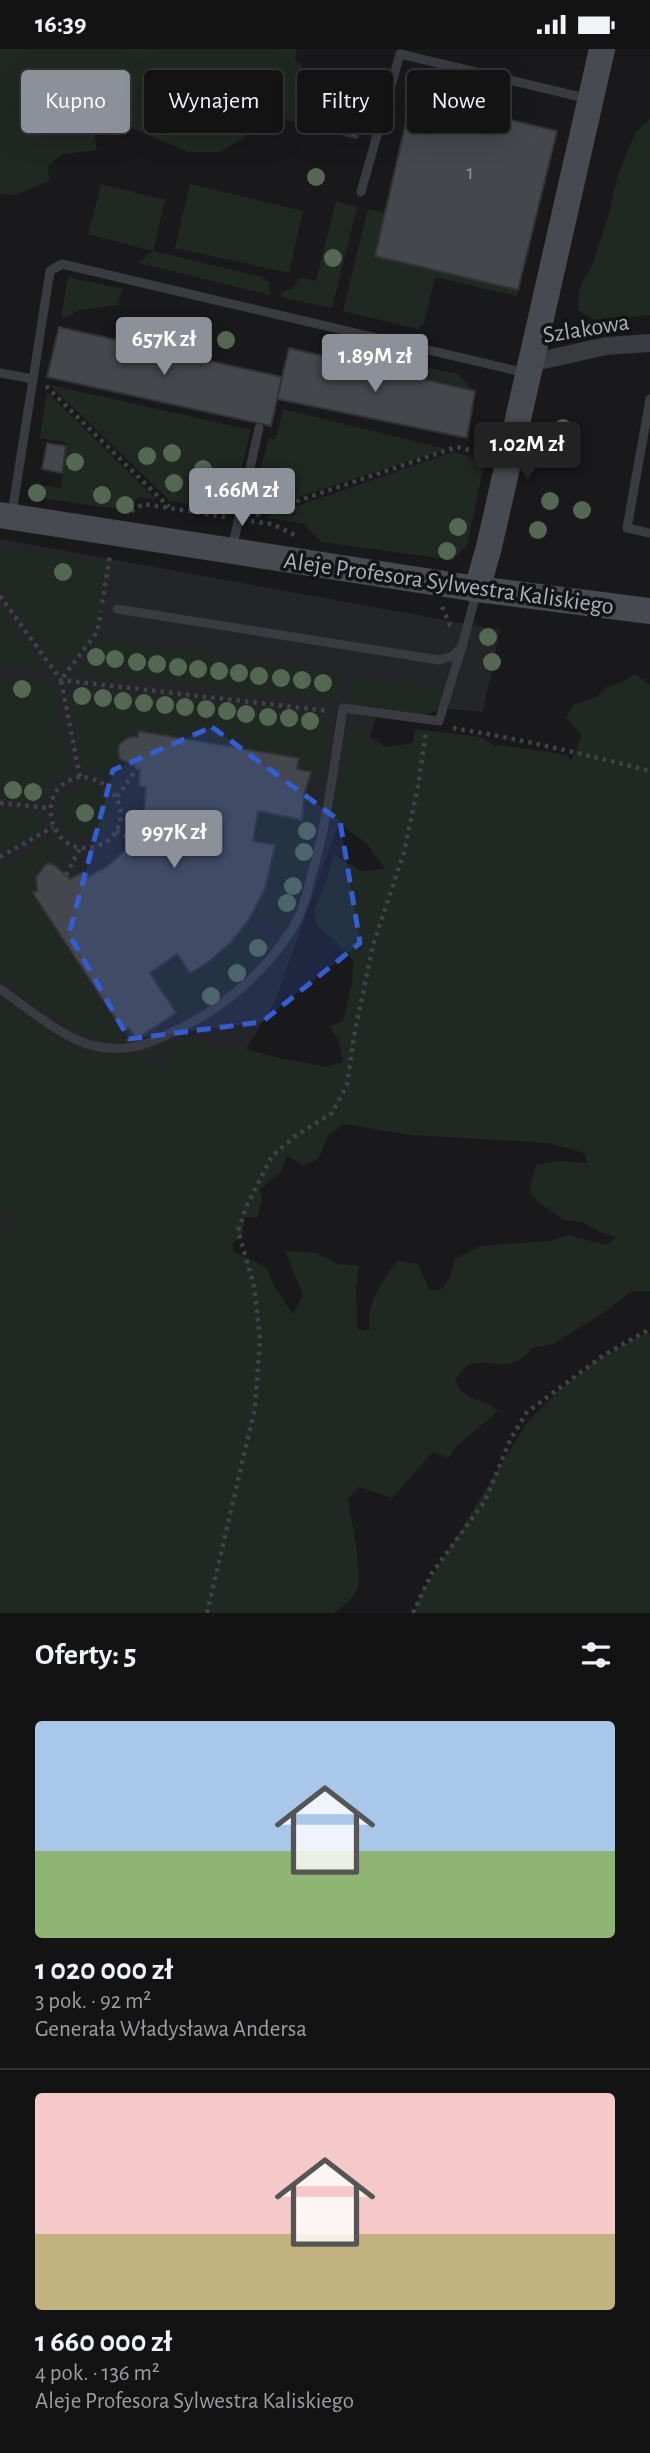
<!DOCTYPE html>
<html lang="pl">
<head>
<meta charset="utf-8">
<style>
	:root { --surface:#131314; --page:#1c1c1d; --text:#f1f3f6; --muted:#9d9ea0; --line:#323234; --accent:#8c9099 }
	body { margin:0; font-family:"Alegreya Sans",sans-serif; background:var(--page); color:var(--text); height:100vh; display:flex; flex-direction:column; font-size:26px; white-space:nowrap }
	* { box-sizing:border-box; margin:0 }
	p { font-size:23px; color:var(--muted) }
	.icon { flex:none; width:38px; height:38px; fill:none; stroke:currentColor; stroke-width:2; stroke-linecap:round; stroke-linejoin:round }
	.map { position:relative; height:1564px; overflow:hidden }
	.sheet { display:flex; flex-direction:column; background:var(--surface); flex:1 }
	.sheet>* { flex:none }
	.top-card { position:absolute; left:21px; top:21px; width:609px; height:63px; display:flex; gap:14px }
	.price { position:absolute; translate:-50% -60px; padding:0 16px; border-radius:7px; background:var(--accent); color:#fff; font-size:23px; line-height:46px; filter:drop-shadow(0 2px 4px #0008) }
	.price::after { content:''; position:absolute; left:50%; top:42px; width:21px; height:16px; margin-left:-10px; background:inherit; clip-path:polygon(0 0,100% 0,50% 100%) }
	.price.active { background:#222; color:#fff }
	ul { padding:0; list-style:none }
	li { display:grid; align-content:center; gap:14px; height:371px; padding:0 35px }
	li+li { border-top:2px solid var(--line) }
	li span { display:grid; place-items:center; height:217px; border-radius:7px; color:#555 }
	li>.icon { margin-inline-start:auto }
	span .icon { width:126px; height:126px; fill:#fffc; stroke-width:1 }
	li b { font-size:30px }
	h2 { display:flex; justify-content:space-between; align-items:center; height:84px; padding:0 35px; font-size:30px }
	.pill { padding:0 24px; border-radius:7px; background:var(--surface); box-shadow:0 7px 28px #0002,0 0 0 2px var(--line); font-size:24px; line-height:63px }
	.pill.active { background:var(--accent); color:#fff }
	.status { display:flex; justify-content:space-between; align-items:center; height:49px; padding:0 35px; background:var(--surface); direction:ltr }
	.status svg { height:19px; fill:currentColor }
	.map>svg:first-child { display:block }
	.built { fill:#242528 }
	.green { fill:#202921; fill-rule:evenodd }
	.building { fill:#44474b; stroke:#323337; stroke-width:2 }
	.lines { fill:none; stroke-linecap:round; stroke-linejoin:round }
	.path { stroke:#3f4247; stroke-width:4.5; stroke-dasharray:3.5 5; stroke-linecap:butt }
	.lane { stroke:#393b40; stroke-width:9 }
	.street { stroke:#393b40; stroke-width:18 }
	.secondary { stroke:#474a50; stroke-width:26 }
	.tree { fill:#536753 }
	.marked { fill:#325dd4; fill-opacity:0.2; stroke:#325dd4; stroke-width:5; stroke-dasharray:14 9; stroke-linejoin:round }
	.labels { text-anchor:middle; stroke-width:7; stroke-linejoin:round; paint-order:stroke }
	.number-label { font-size:21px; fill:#90969f }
	.street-label { font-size:24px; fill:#aab1bb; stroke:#131416 }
</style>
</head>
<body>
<div class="status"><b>16:39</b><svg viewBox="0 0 49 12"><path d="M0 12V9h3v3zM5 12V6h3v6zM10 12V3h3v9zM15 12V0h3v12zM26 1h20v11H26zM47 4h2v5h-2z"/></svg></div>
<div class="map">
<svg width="650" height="1564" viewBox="0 0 650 1564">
	<rect width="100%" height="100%" fill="#19191b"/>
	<!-- built -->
	<polygon class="built" points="0,490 500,581 483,663 382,653 274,955 190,1091 0,1238"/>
	<!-- green -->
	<g class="green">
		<path d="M0,0h297l-2,10 10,12 28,9 10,16c-6,23 -11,25 -33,33l-32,-13 -58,36h-32l-54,-23 -41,-1 4,22 -34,4 -15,11 1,16 -34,14 -15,-1z"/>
		<path d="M650,70v196c-31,1 -44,16 -72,-6l2,-22 13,-24 15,-46 10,-42 17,-42z"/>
		<polygon points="101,135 165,151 153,202 262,228 269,233 270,246 139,214 152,202 88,185"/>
		<polygon points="190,135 303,162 289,224 175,199"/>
		<polygon points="336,152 357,158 332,259 281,248 281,244 293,239 300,229 316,232"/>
		<polygon points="368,160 385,164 375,207 518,241 517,247 435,228 424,274 418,280 343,262"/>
		<polygon points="68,228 122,240 118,256 81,261 61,270"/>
		<polygon points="358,304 458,325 472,340 352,312"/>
		<polygon points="50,336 251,381 230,463 170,452"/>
		<polygon points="47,343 157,451 139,448 125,461 32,448 34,435 61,439 67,394 40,389"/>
		<polygon points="283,360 446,400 252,463 268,389 276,390"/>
		<polygon points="453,403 485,411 467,496 452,511 321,493 304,475 265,468"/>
		<polygon points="0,498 108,514 96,578 60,621 0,541"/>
		<polygon points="0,559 46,620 0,616"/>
		<polygon points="103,588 334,625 340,629 341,639 334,650 326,651 73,623"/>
		<path d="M635,625l15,11v606h-18l-32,24 -47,29 -21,4c-29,38 -55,-8 -77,33 14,26 27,14 43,30l-40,34 -10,13 -15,-6 -41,46 -33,-11 -11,12c3,18 15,75 9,90 -5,12 -14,17 -23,24h-334v-381l14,-15 -4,-12 -10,20v-227l85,57 12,-9c19,4 30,12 51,12l7,8 9,3 4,-16 8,-8 16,-5 14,1 26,10 15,-2 31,9 48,9 17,-5 -4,-21 -9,-14 13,-6 9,-37 1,-24 -18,-19 -18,-15 -3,-16 11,-25 9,-30 27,16 24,-2 -19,-26 -33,-24 6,-54 13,-1 -6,-26 7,-12 33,21 27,-4 2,-14 66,8 14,9 7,-1 65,10 4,6 11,-25 -16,-19 9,-13 22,-7 10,-10 15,-5zM343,1075l69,11 137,8 35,10 3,10 -28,-2 -23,4 -7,27 13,13 22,15 18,2 18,10 17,5 -11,8 -38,-10 -19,6 -68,5 -26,13 -5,18 -9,13h-12l-11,-26 -21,-3c-13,17 -33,46 -27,68l-6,2 -7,-3 -1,-39 3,-23 -21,-2 -22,-11 -31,-2 18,44 -10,19 -17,-25 -10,-22 -32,-15 -2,-8 10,-9 3,-18 12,1 5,-18 -2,-11 20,-16 7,-17 16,9 15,-6 10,-23z"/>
		<path d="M358,628l87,14c-1,8 -3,15 -10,20 -13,9 -61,-4 -78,-7 -8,-7 -9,-14 -5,-23z"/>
		<polygon points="0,630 50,636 56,642 71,722 54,732 38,754 0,750"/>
		<path d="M82,639l236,26c7,4 11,9 11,17l-10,48 -7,-1 1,-8 -14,-2 1,-11 -164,-28v7c-16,-2 -23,11 -17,25l7,4 -4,9 -8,4 -26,-10 -6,-7 -12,-63 3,-7z"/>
		<circle cx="85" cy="763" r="26"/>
		<path d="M307,744l6,4 4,6c-3,21 -20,115 -39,123 -7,4 -18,-7 -23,-11l13,-28 9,-45 -22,-5 5,-24 44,8z"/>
		<polygon points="0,762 35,765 41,770 41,780 0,805"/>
		<path d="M47,791c9,1 18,11 19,20l-5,8 -12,-5 -8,4 -7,10 2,13 -7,2 92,139 8,-1 5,10 4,-1 1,3c-49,13 -101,-38 -139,-65v-110z"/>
		<path d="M247,876l18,12 3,8c-23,31 -52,53 -85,73l-31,-45 25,-16 12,18c24,-10 43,-29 58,-50z"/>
		<polygon points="650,1284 650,1564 413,1564 420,1547 526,1375 557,1343 599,1310 639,1287"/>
	</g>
	<!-- building -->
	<g class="building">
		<polygon points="412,47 557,82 518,241 375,207"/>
		<polygon points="345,52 365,58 357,89 336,84"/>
		<polygon points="59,278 282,328 271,377 47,328"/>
		<polygon points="289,299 475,342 467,389 277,350"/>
		<polygon points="47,394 66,397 62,424 42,420"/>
		<polygon points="138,682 299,709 297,720 311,723 304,746 302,771 258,762 253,792 275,796 265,840 248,872 230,894 207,914 190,924 177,905 150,924 176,964 136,990 129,979 122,980 32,843 37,842 36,828 45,816 50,814 56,817 70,830 83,823 87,828 108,817 125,801 138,778 144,762 146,738 139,737 140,720 120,710 118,703 119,696 124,691 130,688 138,688"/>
	</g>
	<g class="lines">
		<!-- path -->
		<g class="path">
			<polyline points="46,337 169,458"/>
			<polyline points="131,462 144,455 225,468"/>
			<polyline points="256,466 457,398 487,405"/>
			<polyline points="251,472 272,475 295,486"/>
			<polyline points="0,547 61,631 329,662"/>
			<polyline points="102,554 110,507"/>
			<polyline points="442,558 450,576 453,577"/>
			<path d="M453,679c66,11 132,26 197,43"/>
			<path d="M80,728c-49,9 -31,80 13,70 45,-11 31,-69 -13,-70l-19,-97 36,-48 4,-21"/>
			<polyline points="117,748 138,718"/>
			<polyline points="0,754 49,759"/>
			<polyline points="116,782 131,790"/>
			<polyline points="0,808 53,778"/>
			<polyline points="66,826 80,799"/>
			<polyline points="207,1564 255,1359 260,1290 254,1237 238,1182 247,1156 272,1107 294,1088 332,1064 347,1036 354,987 373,896 404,803 418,737 426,683"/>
			<polyline points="413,1564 432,1524 485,1452 510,1391 527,1363 604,1306 650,1280"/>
		</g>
		<!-- lane -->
		<g class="lane">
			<polyline points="361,143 400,5 589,50"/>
			<polyline points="0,324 33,330"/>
			<polyline points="650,350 627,479 650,484"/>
			<polyline points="12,464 50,222 62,215 526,324"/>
			<polyline points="232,500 259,379"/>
			<polyline points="117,560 439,611 453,607 461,599"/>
			<path d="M0,940c27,18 64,51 95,57 37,8 58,-4 90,-20 44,-22 92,-65 114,-110 5,-10 8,-24 11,-35 17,-56 24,-115 33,-173l96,13 23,-74 15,-57"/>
		</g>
		<!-- street -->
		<polyline class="street" points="530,314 606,297 650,294"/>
		<!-- secondary -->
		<g class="secondary">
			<polyline points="0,466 477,540 650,562"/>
			<polyline points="477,540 489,498 602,0"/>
		</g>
	</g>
	<!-- trees -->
	<g class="tree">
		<circle cx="316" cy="128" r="9"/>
		<circle cx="333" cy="209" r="9"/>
		<circle cx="226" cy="291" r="9"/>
		<circle cx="563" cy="379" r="9"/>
		<circle cx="172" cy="404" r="9"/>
		<circle cx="147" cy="407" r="9"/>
		<circle cx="75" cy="413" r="9"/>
		<circle cx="203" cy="420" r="9"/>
		<circle cx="174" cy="434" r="9"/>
		<circle cx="37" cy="444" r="9"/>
		<circle cx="102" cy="446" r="9"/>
		<circle cx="550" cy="452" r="9"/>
		<circle cx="125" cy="456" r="9"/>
		<circle cx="582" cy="461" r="9"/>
		<circle cx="458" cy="478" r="9"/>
		<circle cx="538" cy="481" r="9"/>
		<circle cx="447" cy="502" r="9"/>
		<circle cx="63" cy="523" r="9"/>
		<circle cx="488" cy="588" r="9"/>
		<circle cx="96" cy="608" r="9"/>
		<circle cx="115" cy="610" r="9"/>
		<circle cx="137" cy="613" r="9"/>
		<circle cx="492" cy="613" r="9"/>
		<circle cx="157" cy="615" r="9"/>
		<circle cx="178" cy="618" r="9"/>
		<circle cx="198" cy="620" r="9"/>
		<circle cx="219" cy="622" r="9"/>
		<circle cx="239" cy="624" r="9"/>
		<circle cx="259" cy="627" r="9"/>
		<circle cx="281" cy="629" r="9"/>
		<circle cx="302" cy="631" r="9"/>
		<circle cx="323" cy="634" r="9"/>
		<circle cx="22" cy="640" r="9"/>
		<circle cx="82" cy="647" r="9"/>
		<circle cx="103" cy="649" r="9"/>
		<circle cx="123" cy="652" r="9"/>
		<circle cx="144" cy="654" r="9"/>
		<circle cx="165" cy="656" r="9"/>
		<circle cx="185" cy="658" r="9"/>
		<circle cx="206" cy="660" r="9"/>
		<circle cx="227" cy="662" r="9"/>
		<circle cx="246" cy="665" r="9"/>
		<circle cx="268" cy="668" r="9"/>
		<circle cx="289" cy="669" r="9"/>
		<circle cx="310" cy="672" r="9"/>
		<circle cx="13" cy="741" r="9"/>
		<circle cx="33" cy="743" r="9"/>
		<circle cx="85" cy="764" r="9"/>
		<circle cx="307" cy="782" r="9"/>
		<circle cx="304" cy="803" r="9"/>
		<circle cx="293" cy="837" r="9"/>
		<circle cx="287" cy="854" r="9"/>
		<circle cx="258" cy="899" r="9"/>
		<circle cx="237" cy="924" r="9"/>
		<circle cx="211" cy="947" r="9"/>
	</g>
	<!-- marked area -->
	<path class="marked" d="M212,678l128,94 20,122 -98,79 -133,17 -60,-105 44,-164z"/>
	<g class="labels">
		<!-- number labels -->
		<g class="number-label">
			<text x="470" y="130">1</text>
		</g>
		<!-- street labels -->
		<g class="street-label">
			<text transform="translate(586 279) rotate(-9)" y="8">Szlakowa</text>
			<text transform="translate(449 534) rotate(8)" y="8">Aleje Profesora Sylwestra Kaliskiego</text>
		</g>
	</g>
</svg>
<b class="price" style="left:164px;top:328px">657K zł</b>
<b class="price" style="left:375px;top:345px">1.89M zł</b>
<b class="price active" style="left:527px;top:433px">1.02M zł</b>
<b class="price" style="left:242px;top:479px">1.66M zł</b>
<b class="price" style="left:174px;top:821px">997K zł</b>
<div class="top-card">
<a class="pill active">Kupno</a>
<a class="pill">Wynajem</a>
<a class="pill">Filtry</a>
<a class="pill">Nowe</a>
</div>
</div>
<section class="sheet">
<h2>Oferty: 5<svg class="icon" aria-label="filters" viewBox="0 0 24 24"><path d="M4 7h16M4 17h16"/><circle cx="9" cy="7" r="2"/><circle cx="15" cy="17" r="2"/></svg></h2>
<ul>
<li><span style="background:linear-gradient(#a9c7e8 60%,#8fb573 0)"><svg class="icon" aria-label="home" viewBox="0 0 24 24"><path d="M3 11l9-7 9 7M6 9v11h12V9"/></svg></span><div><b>1 020 000 zł</b><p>3 pok. · 92 m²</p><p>Generała Władysława Andersa</p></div></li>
<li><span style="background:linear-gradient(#f6c9c9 65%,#c2b280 0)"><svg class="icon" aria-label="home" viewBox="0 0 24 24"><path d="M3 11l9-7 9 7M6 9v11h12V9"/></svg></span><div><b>1 660 000 zł</b><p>4 pok. · 136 m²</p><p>Aleje Profesora Sylwestra Kaliskiego</p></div></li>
</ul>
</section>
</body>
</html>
